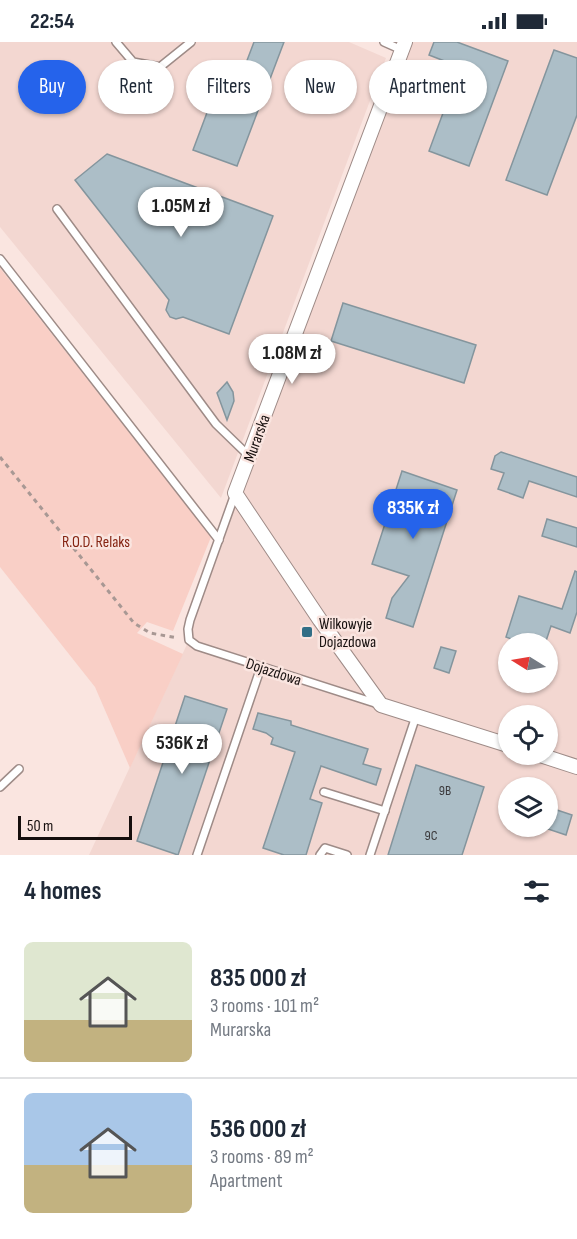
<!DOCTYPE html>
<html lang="en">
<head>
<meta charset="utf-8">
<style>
	:root { --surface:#fff; --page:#f2f2f3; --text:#1f2937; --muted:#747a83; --line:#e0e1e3; --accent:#2563eb }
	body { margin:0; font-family:"Sofia Sans Condensed",sans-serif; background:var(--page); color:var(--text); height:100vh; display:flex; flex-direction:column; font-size:22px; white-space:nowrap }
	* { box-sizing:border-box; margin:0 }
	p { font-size:20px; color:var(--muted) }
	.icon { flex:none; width:33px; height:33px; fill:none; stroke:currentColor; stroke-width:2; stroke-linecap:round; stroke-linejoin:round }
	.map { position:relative; height:813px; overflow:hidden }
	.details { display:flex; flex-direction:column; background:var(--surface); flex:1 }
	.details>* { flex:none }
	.banner { position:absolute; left:18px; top:18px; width:542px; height:54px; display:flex; gap:12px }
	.needle { width:39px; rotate:281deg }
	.fabs { position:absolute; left:498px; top:591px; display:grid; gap:12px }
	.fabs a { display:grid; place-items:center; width:60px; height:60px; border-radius:50%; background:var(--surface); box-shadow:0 2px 4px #0004; font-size:30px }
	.scale { position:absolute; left:18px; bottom:15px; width:114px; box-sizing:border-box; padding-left:6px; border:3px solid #150e0d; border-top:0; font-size:16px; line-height:21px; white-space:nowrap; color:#150e0d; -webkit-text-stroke:4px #fae5e0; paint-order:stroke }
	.price { position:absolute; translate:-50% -51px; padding:0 14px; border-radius:21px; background:#fff; color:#222; font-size:20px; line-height:39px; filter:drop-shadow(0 2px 3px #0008) }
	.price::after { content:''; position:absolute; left:50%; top:36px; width:18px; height:14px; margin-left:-9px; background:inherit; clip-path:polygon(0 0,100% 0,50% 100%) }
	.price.active { background:var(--accent); color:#fff }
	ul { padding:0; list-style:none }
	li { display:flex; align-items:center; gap:18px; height:150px; padding:0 24px }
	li+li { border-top:2px solid var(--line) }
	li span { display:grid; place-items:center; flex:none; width:168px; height:120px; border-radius:9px; color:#555 }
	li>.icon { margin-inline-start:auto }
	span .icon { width:72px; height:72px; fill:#fffc; stroke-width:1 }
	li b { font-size:26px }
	h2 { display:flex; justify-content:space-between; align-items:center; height:72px; padding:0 24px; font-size:26px }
	.tag { padding:0 21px; border-radius:27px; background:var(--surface); box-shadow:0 2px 4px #0004; font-size:21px; line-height:54px }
	.tag.active { background:var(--accent); color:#fff }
	.status { display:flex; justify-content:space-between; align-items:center; height:42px; padding:0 30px; background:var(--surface); direction:ltr }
	.status svg { height:16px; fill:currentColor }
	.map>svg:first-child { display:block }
	.built { fill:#f3d7d1; fill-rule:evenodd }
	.green { fill:#f9cfc6 }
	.building { fill:#acbec7; stroke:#84959d; stroke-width:1.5 }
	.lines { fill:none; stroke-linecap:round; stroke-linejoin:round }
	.service-casing { stroke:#9e8b87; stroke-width:10 }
	.minor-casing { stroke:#9e8b87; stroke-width:16 }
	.path { stroke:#a89894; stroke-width:3; stroke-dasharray:4.5 4.5; stroke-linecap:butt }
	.service { stroke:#fff; stroke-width:7 }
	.minor { stroke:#fff; stroke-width:14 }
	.poi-dot { fill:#326e86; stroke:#fae5e0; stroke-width:2 }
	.labels { text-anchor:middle; stroke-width:5; stroke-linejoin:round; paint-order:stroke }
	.number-label { font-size:14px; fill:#3b3a3c }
	.street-label { font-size:16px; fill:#150e0d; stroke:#fae5e0 }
	.park-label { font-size:16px; fill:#852513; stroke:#fae5e0 }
	.poi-label { font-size:16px; fill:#150e0d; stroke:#fae5e0; text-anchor:start }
</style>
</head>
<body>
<div class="status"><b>22:54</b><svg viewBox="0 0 49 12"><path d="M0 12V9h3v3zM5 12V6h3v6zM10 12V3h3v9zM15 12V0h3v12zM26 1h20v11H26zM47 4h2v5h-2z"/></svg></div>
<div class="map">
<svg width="577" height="813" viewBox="0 0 577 813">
	<rect width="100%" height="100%" fill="#fae5e0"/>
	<!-- built -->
	<g class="built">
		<polygon points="0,0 349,0 386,16 221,456 0,185"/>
		<path d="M405,0h172v813h-488l100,-215 43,-145zM508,602h40v38h-40zM508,674h40v38h-40zM508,746h40v38h-40z"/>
	</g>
	<!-- green -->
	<polygon class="green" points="0,226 211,495 173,589 147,580 137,591 183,612 130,726 95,645 0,525"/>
	<!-- building -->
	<g class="building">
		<polygon points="254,0 284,0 237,124 193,108 214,52 232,58"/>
		<polygon points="434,0 457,0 508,19 469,124 429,109 460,25 429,13"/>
		<polygon points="554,8 577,16 577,73 547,153 506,138"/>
		<polygon points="107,112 273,174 229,292 183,275 176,277 170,275 166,268 169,258 75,138"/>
		<polygon points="343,261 476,303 464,341 331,299"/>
		<polygon points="227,340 233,350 234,359 227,378 217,351"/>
		<polygon points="501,410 577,435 577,455 529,439 523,456 498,447 504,431 491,427 495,414"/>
		<polygon points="402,429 457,448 413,585 386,576 392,556 409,534 372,522"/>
		<polygon points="547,477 577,486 577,505 542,494"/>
		<polygon points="575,529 577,530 577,570 570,591 551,584 545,602 525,602 506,595 519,554 562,567"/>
		<polygon points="441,605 456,609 449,631 434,626"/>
		<polygon points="185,654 227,667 178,813 137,799"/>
		<polygon points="258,671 291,679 291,683 368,707 363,722 381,727 376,743 321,724 310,757 322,761 306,813 284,813 263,806 295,710 271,702 273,696 266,691 253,687"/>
		<polygon points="416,723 484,745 462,813 388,813"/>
		<polygon points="548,765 572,773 566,793 548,787"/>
	</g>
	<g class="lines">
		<defs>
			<g id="service">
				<polyline points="116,0 133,20 160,25 191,0"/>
				<polyline points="384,0 402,8"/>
				<polyline points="57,167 216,382 249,414"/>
				<polyline points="0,217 219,498"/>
				<polyline points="235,452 190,578 188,587 189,598 197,604 378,662"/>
				<polyline points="0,745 19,727"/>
				<polyline points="324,750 385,769"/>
				<polyline points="197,813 261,625"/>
				<polyline points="320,813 325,806 347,813"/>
				<polyline points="370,813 416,674"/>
			</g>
			<g id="minor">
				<polyline points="405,0 235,451 320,578 381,663 508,703"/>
				<polyline points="537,712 577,725"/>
			</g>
		</defs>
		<!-- service casing -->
		<use href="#service" class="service-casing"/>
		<!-- minor casing -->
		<use href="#minor" class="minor-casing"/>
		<!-- path -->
		<polyline class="path" points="0,415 134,581 150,591 178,596"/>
		<!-- service -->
		<use href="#service" class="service"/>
		<!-- minor -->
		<use href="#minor" class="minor"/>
	</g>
	<!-- markers -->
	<rect class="poi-dot" x="301" y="584" width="12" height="12" rx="3"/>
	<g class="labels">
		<!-- number labels -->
		<g class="number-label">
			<text x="445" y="753">9B</text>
			<text x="431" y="798">9C</text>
		</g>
		<!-- street labels -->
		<g class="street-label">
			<text transform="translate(256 396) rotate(-70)" y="6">Murarska</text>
			<text transform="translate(274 629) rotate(18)" y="6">Dojazdowa</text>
		</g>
		<!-- park labels -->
		<g class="park-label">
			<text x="96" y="505">R.O.D. Relaks</text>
		</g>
		<!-- poi labels -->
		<g class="poi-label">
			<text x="319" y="587">Wilkowyje<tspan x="319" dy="18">Dojazdowa</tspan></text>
		</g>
	</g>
</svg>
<div class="fabs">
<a><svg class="needle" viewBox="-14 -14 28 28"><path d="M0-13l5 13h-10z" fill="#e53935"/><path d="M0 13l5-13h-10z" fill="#747a83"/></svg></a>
<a><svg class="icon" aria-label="locate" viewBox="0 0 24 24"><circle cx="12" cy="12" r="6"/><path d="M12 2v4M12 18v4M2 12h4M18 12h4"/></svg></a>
<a><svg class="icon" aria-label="layers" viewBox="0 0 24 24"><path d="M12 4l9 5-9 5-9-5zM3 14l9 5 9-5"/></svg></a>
</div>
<div class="scale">50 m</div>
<b class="price" style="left:181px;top:196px">1.05M zł</b>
<b class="price" style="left:292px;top:343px">1.08M zł</b>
<b class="price active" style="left:413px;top:498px">835K zł</b>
<b class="price" style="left:182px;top:733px">536K zł</b>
<div class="banner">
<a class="tag active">Buy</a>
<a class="tag">Rent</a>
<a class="tag">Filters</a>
<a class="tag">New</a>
<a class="tag">Apartment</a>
</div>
</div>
<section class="details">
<h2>4 homes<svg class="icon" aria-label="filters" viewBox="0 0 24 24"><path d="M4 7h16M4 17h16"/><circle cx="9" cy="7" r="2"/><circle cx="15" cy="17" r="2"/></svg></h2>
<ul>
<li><span style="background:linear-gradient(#dfe7d0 65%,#c2b280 0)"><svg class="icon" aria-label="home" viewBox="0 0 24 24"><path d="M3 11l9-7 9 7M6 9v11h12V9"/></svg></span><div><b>835 000 zł</b><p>3 rooms · 101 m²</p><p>Murarska</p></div></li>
<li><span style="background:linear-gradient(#a9c7e8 60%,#c2b280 0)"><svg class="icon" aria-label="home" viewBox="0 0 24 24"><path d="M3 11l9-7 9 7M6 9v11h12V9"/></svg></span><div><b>536 000 zł</b><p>3 rooms · 89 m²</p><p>Apartment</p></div></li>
</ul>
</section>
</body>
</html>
